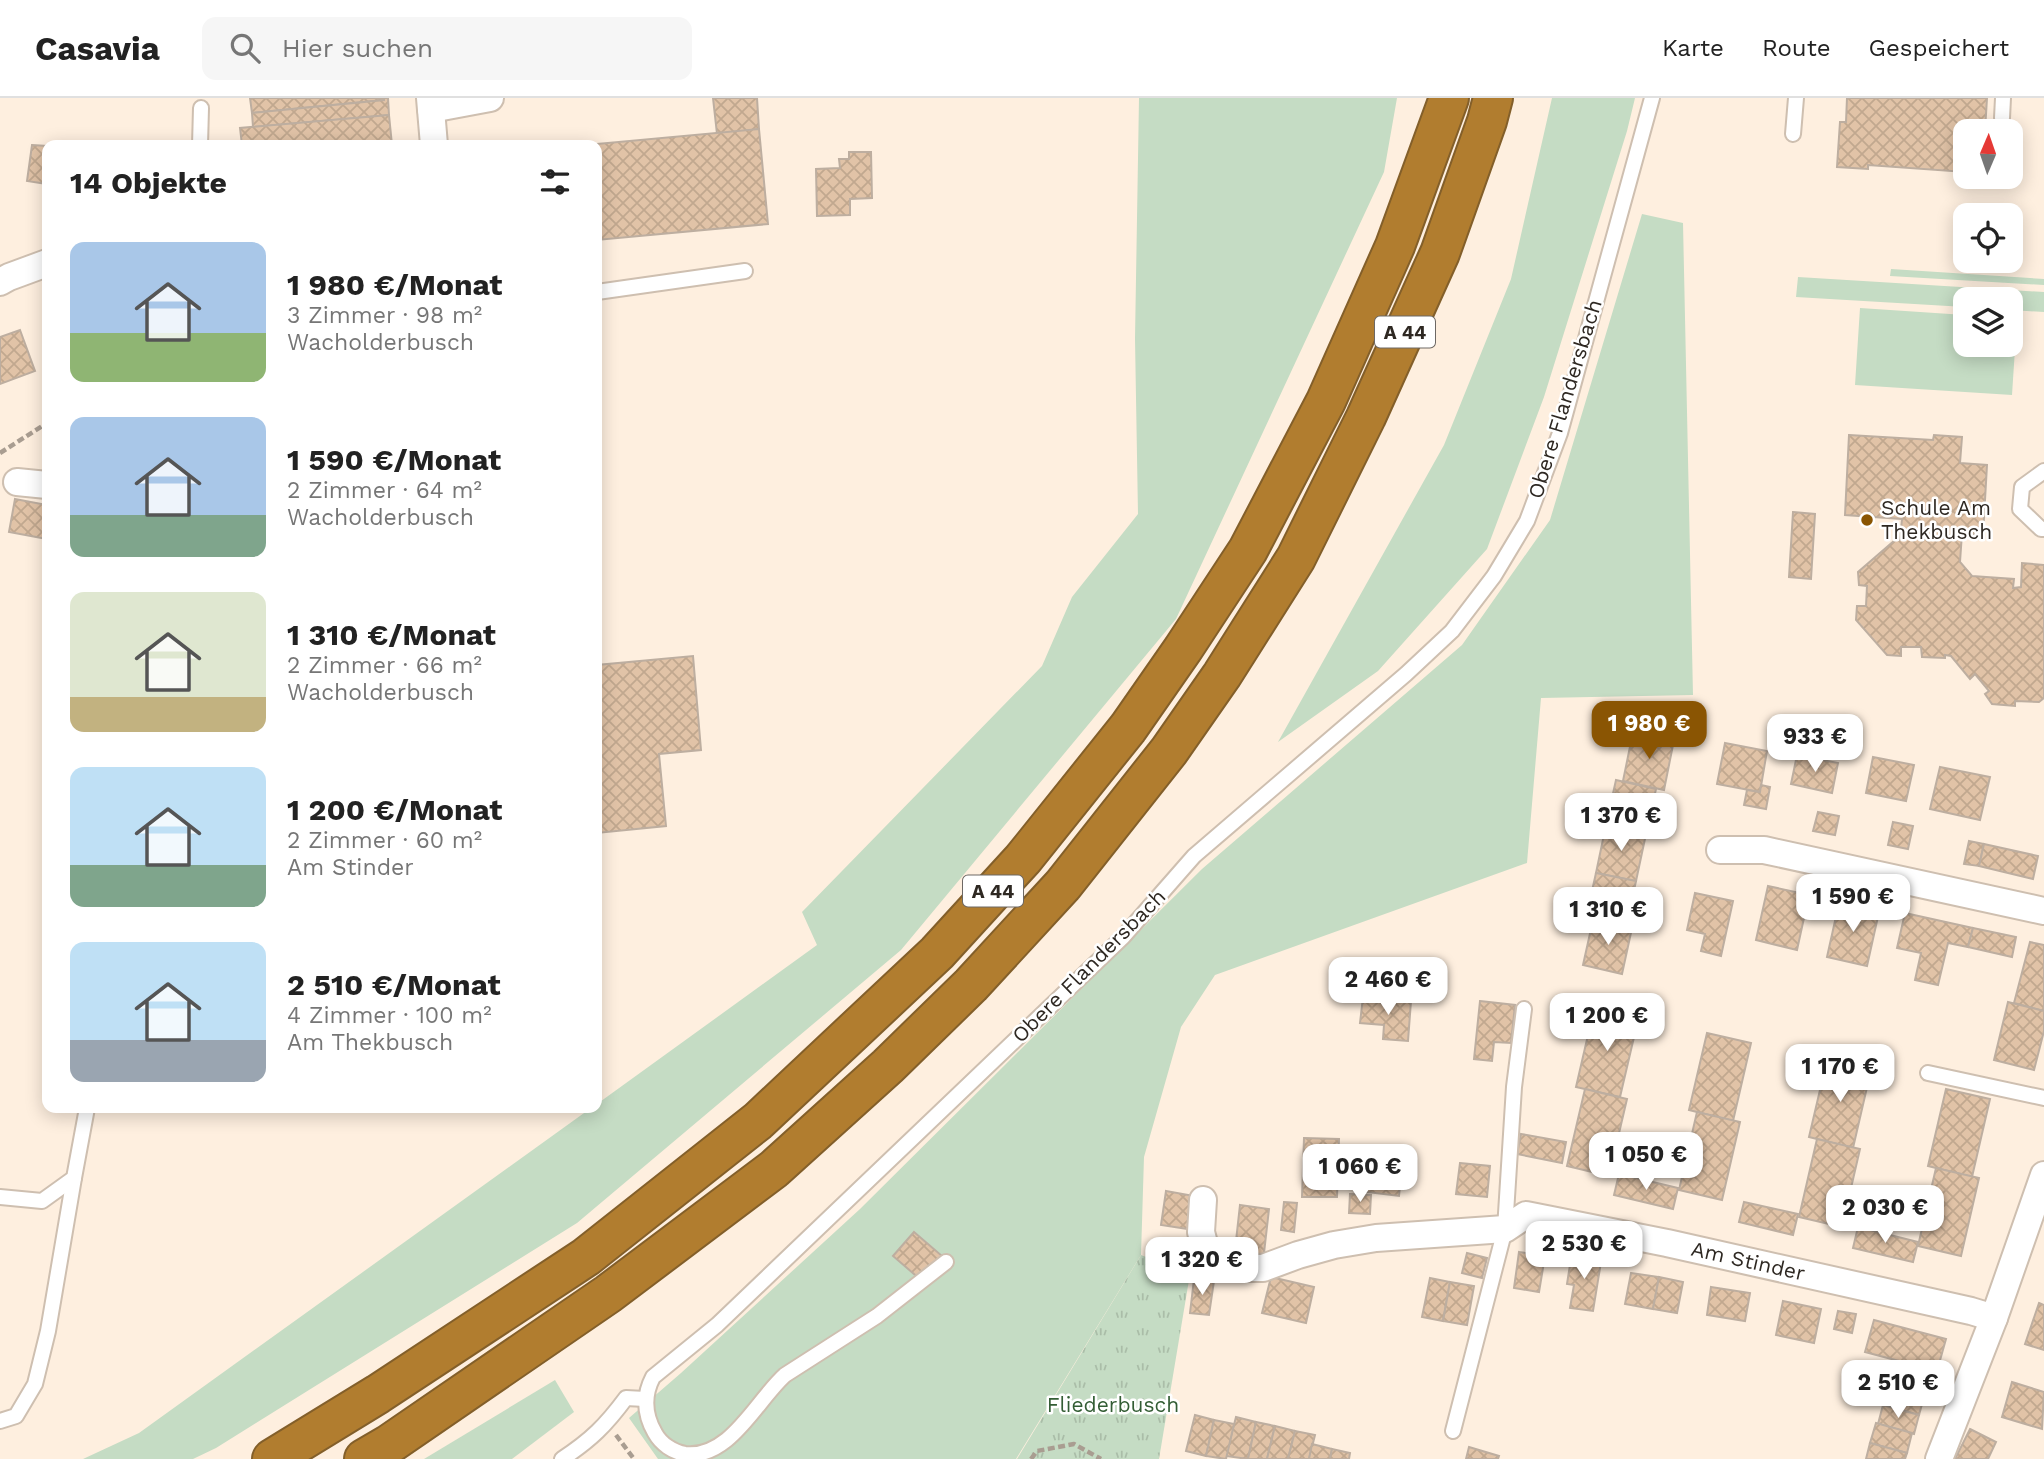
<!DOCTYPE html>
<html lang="de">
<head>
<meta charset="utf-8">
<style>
	:root { --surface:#fff; --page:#f6f6f6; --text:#222; --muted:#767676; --line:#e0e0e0; --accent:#8a5503 }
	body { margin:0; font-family:"Work Sans",sans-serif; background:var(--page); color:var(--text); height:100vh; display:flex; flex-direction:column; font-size:26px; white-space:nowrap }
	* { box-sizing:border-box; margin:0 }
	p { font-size:23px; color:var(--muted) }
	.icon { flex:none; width:38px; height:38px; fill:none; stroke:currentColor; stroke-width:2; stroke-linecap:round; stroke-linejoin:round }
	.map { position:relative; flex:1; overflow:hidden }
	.details { position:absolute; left:42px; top:42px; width:560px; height:973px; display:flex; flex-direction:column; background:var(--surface); border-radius:14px; box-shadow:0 4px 18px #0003 }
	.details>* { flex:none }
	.needle { width:46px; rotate:2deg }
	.controls { position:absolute; left:1953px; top:21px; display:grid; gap:14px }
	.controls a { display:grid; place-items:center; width:70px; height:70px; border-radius:14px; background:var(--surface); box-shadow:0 4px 18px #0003; font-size:35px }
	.price { position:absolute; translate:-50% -60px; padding:0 16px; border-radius:14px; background:#fff; color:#222; font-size:23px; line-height:46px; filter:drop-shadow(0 2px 4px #0008) }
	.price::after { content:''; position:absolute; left:50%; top:42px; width:21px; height:16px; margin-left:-10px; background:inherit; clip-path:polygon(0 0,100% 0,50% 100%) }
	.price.active { background:var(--accent); color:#fff }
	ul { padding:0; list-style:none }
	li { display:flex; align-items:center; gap:21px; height:175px; padding:0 28px }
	li span { display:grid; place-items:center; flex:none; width:196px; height:140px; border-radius:14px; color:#555 }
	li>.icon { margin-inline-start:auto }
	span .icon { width:84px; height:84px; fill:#fffc; stroke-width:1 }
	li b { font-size:30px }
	h2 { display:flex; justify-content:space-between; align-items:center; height:84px; padding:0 28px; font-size:30px }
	header { display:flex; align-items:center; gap:42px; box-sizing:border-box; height:98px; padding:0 35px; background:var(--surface); border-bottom:2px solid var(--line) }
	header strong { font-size:33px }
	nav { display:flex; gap:38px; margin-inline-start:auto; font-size:24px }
	.search { width:490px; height:63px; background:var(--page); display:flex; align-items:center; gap:18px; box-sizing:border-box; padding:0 24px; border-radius:14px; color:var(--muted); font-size:26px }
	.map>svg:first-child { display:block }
	.grass { fill:#c5dcc4 }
	.park { fill:url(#park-tufts) }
	.building { fill:url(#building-cross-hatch); stroke:#bdaea0; stroke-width:2 }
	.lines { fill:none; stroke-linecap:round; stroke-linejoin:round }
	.lane-casing { stroke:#cebfb0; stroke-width:18 }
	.street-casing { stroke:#cebfb0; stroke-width:30 }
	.highway-casing { stroke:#835f2a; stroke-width:42 }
	.path { stroke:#a99d91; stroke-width:4.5; stroke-dasharray:7 3.5; stroke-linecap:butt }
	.lane { stroke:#fff; stroke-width:14 }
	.street { stroke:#fff; stroke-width:26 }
	.highway { stroke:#b17d2f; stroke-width:38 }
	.poi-dot { fill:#8a5503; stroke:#fff; stroke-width:2.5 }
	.labels { text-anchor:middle; stroke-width:5; stroke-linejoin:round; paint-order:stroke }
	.shield { fill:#fff; stroke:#6d6864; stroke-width:2 }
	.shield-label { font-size:19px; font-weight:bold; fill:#2e2822 }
	.street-label { font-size:21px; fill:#2e2822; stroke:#fff }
	.poi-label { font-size:21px; fill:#2e2822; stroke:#fff; text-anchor:start }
	.park-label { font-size:21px; fill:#335d34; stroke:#fff }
</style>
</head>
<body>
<header>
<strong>Casavia</strong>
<div class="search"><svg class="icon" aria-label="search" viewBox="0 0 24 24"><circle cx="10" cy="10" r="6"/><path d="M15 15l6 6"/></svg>Hier suchen</div>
<nav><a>Karte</a><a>Route</a><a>Gespeichert</a></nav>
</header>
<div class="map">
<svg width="2044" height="1361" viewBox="0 0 2044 1361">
	<defs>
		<pattern id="park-tufts" width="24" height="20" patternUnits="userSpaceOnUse" patternTransform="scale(1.75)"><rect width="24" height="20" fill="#c5dcc4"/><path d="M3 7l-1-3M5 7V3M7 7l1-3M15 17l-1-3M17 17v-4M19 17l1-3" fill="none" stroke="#aabda8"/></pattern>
		<pattern id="building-cross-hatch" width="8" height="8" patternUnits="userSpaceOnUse" patternTransform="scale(1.75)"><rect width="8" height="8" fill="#e1c3a7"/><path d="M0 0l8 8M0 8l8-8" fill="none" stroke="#c1a88f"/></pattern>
	</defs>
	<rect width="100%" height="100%" fill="#feefdf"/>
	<!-- grass -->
	<g class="grass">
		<polygon points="1139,0 1397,0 1384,74 1176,521 901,852 577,1125 216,1350 193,1361 83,1361 139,1335 591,1010 597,1010 597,1006 817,847 802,814 1042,568 1072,499 1138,416 1135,241"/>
		<polygon points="1552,0 1635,0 1627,33 1544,299 1487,451 1378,573 1278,644 1444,347 1511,181"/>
		<polygon points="1642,116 1683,125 1693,597 1541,600 1527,765 1215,877 1181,929 1144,1059 1141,1157 1016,1361 658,1361 629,1320 681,1275 860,1111 1202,771 1462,547 1550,422"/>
		<polygon points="1891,171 2044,181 2044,187 1890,178"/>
		<polygon points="1798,179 2044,194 2044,214 2011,212 2011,201 1965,201 1965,209 1796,199"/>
		<polygon points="1860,210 1965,217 1965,247 2011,247 2011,220 2017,220 2012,297 1855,287"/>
		<polygon points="555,1282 574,1314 512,1361 424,1361"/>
	</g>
	<!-- park -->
	<polygon class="park" points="1141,1157 1190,1176 1159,1361 1017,1361"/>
	<!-- building -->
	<g class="building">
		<polygon points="250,0 384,0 384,2 252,15"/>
		<polygon points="384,0 388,0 389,17 253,29 252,15 384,2"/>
		<polygon points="713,0 757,0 759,31 717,36"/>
		<polygon points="1847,0 1987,0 1985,33 1987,33 1965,33 1965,74 1868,67 1868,71 1837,69 1840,24 1846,24"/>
		<polygon points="389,17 392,47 242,47 240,30"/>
		<polygon points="759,31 768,126 597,142 597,47 586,47"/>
		<polygon points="32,47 47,48 47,86 27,83"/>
		<polygon points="849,54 871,54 872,100 850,101 850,117 817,118 816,71 840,70 839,61 849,61"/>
		<polygon points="1978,79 2010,79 2010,82"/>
		<polygon points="20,232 35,273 0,286 0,239"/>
		<polygon points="1849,337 1933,342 1934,337 1962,339 1960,365 1987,367 1983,437 1962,435 1960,464 1972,478 2014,481 2013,490 2021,489 2022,465 2044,467 2044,600 2039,604 2015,603 2015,608 1992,606 1985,596 1989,593 1975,576 1970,581 1951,558 1945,557 1945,560 1922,559 1921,549 1901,549 1901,558 1887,557 1856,522 1857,508 1866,508 1867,488 1859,487 1858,474 1895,442 1900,442 1902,421 1845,417"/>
		<polygon points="15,401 47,407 47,441 9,434"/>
		<polygon points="1793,414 1815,416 1811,481 1789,479"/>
		<polygon points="693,558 701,652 659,656 666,728 597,735 597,567"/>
		<polygon points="1633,634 1674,642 1664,692 1623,683"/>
		<polygon points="1725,645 1767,653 1760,694 1717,686"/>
		<polygon points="1797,657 1838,665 1832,695 1791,686"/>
		<polygon points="1873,659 1914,667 1906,703 1866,695"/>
		<polygon points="1940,669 1990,679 1980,722 1930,711"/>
		<polygon points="1616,682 1656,691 1646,736 1606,727"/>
		<polygon points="1761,687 1770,689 1766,711 1744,707 1747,692 1760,694"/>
		<polygon points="1818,714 1839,718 1835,737 1813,733"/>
		<polygon points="1893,724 1913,728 1908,751 1888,747"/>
		<polygon points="1606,727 1646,736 1636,783 1596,775"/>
		<polygon points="1969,743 1984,746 1979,768 1964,766"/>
		<polygon points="1984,746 2038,758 2033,781 1979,768"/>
		<polygon points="1596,775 1636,783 1626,829 1586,820"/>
		<polygon points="1768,788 1809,797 1797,852 1756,842"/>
		<polygon points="1695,795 1733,803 1721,858 1701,853 1705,836 1687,832"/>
		<polygon points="1839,805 1879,814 1867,868 1827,859"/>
		<polygon points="1905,815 1973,830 1968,849 1948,845 1938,887 1915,882 1921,855 1897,850"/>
		<polygon points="1593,822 1632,830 1622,876 1583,867"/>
		<polygon points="1973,830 2016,839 2012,859 1968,849"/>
		<polygon points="2030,844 2044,847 2044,913 2014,905"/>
		<polygon points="1363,899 1411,903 1408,943 1383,941 1384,927 1360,925"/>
		<polygon points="1480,903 1515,907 1511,945 1494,944 1492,963 1474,961"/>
		<polygon points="2008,904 2044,913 2044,933 2034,972 1994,962"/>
		<polygon points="1594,911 1638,922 1620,999 1576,989"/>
		<polygon points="1707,935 1751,945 1733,1023 1689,1012"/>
		<polygon points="1827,962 1871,972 1853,1050 1809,1039"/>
		<polygon points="1585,991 1627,1001 1609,1078 1567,1068"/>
		<polygon points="1946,991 1990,1001 1972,1079 1928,1068"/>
		<polygon points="1697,1014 1740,1024 1722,1102 1679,1092"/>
		<polygon points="1521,1036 1566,1044 1562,1065 1517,1056"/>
		<polygon points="1304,1040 1339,1041 1337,1099 1302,1099"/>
		<polygon points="1817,1041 1860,1051 1842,1129 1799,1119"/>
		<polygon points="1370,1058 1403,1061 1399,1098 1366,1094"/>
		<polygon points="1460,1065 1490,1068 1487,1099 1456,1096"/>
		<polygon points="1936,1070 1979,1080 1961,1158 1918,1148"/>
		<polygon points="1619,1076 1678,1090 1673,1111 1614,1097"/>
		<polygon points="1166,1093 1194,1098 1188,1131 1161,1127"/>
		<polygon points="1350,1096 1371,1097 1370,1116 1349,1115"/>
		<polygon points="1284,1104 1297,1105 1294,1134 1281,1132"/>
		<polygon points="1744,1104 1798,1116 1793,1137 1739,1124"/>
		<polygon points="1240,1107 1269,1111 1263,1164 1234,1161"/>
		<polygon points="1858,1129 1918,1144 1913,1164 1853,1150"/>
		<polygon points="914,1134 942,1158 921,1182 893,1158"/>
		<polygon points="1519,1154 1545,1158 1539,1194 1514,1190"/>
		<polygon points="1572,1154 1592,1158 1591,1163 1601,1164 1593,1213 1570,1210 1574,1187 1567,1186"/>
		<polygon points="1467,1155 1487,1160 1482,1180 1462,1175"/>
		<polygon points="1631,1175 1659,1179 1653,1211 1625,1206"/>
		<polygon points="1271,1179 1314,1189 1306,1225 1262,1215"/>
		<polygon points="1659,1179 1683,1184 1677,1215 1653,1211"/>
		<polygon points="1430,1180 1450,1184 1443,1223 1422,1219"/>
		<polygon points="1194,1181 1214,1183 1209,1217 1190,1215"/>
		<polygon points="1450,1184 1474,1188 1467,1227 1443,1223"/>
		<polygon points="1711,1189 1750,1195 1745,1223 1707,1217"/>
		<polygon points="1783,1203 1821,1211 1814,1245 1776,1237"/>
		<polygon points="2039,1205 2044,1207 2044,1252 2025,1246"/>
		<polygon points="1838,1213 1856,1216 1852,1235 1834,1231"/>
		<polygon points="1874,1222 1946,1241 1937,1273 1865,1254"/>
		<polygon points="1899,1263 1934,1273 1930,1285 1895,1276"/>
		<polygon points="1895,1276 1930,1285 1927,1299 1891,1290"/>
		<polygon points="2012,1284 2044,1294 2042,1331 2002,1319"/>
		<polygon points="1888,1289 1924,1299 1919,1317 1883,1307"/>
		<polygon points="1883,1307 1919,1317 1914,1336 1878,1326"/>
		<polygon points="1195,1317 1214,1322 1206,1358 1186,1353"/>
		<polygon points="1236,1319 1256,1324 1248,1361 1226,1358"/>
		<polygon points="1214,1322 1234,1326 1226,1361 1206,1358"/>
		<polygon points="1256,1324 1275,1328 1267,1361 1248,1361"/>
		<polygon points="1876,1325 1912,1335 1907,1355 1870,1345"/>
		<polygon points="1275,1328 1295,1333 1288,1361 1267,1361"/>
		<polygon points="1970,1331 1996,1344 1988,1361 1955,1361"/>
		<polygon points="1295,1333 1315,1337 1309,1361 1288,1361"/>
		<polygon points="1870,1345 1907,1355 1905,1361 1866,1361"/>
		<polygon points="1312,1346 1332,1351 1330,1361 1309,1361"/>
		<polygon points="1469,1349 1499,1358 1498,1361 1466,1361"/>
		<polygon points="1332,1351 1350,1355 1349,1361 1330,1361"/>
	</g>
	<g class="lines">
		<defs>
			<g id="lane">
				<polyline points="2002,20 2003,0"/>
				<polyline points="1793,36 1796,0"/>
				<polyline points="200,47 201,10"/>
				<polyline points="597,194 745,173"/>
				<polyline points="2044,373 2022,389 2020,411 2041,431 2044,431"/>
				<polyline points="1928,975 2044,1000"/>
				<polyline points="0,1099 42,1103 74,1080 87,1010"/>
				<path d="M946,1164l-69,54 -92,59c-29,26 -55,84 -100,79 -12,-2 -24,-10 -30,-21 -11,-19 -12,-37 -2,-56l64,-52 406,-388 71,-81 212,-182 46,-43 42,-55 33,-55 33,-88 92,-335"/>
				<polyline points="0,1323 16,1318 35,1286 48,1233 74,1080"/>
				<polyline points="1453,1333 1505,1131 1514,989 1524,911"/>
				<path d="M562,1361c29,-19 44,-34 64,-61l19,1"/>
			</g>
			<g id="street">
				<polyline points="430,0 434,47"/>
				<polyline points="431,11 490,0"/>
				<polyline points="0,184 9,179 47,165"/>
				<polyline points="17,384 47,387"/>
				<polyline points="1720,752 1764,752 2044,813"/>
				<path id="s1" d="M1203,1102l-2,32 6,23 11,9 23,4h22l35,-13 36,-10 42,-7 129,-9 21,-14 141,28 304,68 23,7"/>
				<polyline points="1939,1361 1994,1220 2044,1077"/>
			</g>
			<g id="highway">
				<polyline points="272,1361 378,1296 586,1159 758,1023 937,855 1023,761 1128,630 1183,551 1248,452 1326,303 1395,148 1449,0"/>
				<polyline points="364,1361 388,1347 608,1196 774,1071 888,968 971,887 1063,787 1169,653 1222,577 1296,460 1366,319 1440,155 1487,23 1493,0"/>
			</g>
		</defs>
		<!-- lane casing -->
		<use href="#lane" class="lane-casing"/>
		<!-- street casing -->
		<use href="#street" class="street-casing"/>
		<!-- highway casing -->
		<use href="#highway" class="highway-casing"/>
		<!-- path -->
		<g class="path">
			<polyline points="0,355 47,325"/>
			<polyline points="616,1337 634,1361"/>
			<polyline points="1031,1361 1037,1353 1074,1346 1101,1361"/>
		</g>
		<!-- lane -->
		<use href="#lane" class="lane"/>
		<!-- street -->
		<use href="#street" class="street"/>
		<!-- highway -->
		<use href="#highway" class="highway"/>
	</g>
	<!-- markers -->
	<circle class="poi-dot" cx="1867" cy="422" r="7"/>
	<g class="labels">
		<!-- shield labels -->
		<g class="shield">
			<rect x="1375" y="218.5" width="60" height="31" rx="5"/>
			<rect x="963" y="777.5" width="60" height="31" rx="5"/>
		</g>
		<g class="shield-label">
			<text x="1405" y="241">A 44</text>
			<text x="993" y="800">A 44</text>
		</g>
		<!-- street labels -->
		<g class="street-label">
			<text transform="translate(1565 301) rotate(-73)" y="7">Obere Flandersbach</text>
			<text transform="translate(1089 868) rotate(-45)" y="7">Obere Flandersbach</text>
			<text dy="7" stroke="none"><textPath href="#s1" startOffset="614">Am Stinder</textPath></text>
		</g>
		<!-- poi labels -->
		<g class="poi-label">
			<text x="1881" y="417">Schule Am<tspan x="1881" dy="24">Thekbusch</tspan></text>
		</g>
		<!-- park labels -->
		<g class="park-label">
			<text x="1113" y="1314">Fliederbusch</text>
		</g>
	</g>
</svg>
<div class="controls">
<a><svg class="needle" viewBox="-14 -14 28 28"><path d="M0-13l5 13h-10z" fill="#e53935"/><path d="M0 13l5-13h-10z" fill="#767676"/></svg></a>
<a><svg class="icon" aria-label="locate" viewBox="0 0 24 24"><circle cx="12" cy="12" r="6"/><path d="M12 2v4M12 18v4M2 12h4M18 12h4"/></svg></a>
<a><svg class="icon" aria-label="layers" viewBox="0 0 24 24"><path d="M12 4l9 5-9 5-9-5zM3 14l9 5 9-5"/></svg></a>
</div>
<b class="price active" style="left:1649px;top:663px">1 980 €</b>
<b class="price" style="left:1815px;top:676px">933 €</b>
<b class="price" style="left:1621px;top:755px">1 370 €</b>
<b class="price" style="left:1853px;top:836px">1 590 €</b>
<b class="price" style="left:1608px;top:849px">1 310 €</b>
<b class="price" style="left:1388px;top:919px">2 460 €</b>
<b class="price" style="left:1607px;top:955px">1 200 €</b>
<b class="price" style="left:1840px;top:1006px">1 170 €</b>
<b class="price" style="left:1646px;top:1094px">1 050 €</b>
<b class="price" style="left:1360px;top:1106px">1 060 €</b>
<b class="price" style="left:1885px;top:1147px">2 030 €</b>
<b class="price" style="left:1584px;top:1183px">2 530 €</b>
<b class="price" style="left:1202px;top:1199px">1 320 €</b>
<b class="price" style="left:1898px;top:1322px">2 510 €</b>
<section class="details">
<h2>14 Objekte<svg class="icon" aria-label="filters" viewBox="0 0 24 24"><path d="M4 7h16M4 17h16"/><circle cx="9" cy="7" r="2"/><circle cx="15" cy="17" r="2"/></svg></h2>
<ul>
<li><span style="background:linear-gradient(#a9c7e8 65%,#8fb573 0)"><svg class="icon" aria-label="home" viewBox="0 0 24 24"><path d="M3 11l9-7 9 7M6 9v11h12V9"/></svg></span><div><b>1 980 €/Monat</b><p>3 Zimmer · 98 m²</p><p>Wacholderbusch</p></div></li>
<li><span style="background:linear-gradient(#a9c7e8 70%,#7fa58c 0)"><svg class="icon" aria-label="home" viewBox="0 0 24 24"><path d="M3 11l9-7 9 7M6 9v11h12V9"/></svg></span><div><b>1 590 €/Monat</b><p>2 Zimmer · 64 m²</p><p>Wacholderbusch</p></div></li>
<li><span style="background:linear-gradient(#dfe7d0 75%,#c2b280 0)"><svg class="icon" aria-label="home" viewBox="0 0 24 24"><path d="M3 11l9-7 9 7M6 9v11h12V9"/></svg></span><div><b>1 310 €/Monat</b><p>2 Zimmer · 66 m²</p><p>Wacholderbusch</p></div></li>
<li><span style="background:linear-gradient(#bfe0f5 70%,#7fa58c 0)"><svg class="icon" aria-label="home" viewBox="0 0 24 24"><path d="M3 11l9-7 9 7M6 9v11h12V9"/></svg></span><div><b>1 200 €/Monat</b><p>2 Zimmer · 60 m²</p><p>Am Stinder</p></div></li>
<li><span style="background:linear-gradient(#bfe0f5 70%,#9aa5b1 0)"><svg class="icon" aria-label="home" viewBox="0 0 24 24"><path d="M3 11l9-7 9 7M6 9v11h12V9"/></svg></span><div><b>2 510 €/Monat</b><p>4 Zimmer · 100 m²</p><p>Am Thekbusch</p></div></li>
</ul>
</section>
</div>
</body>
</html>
